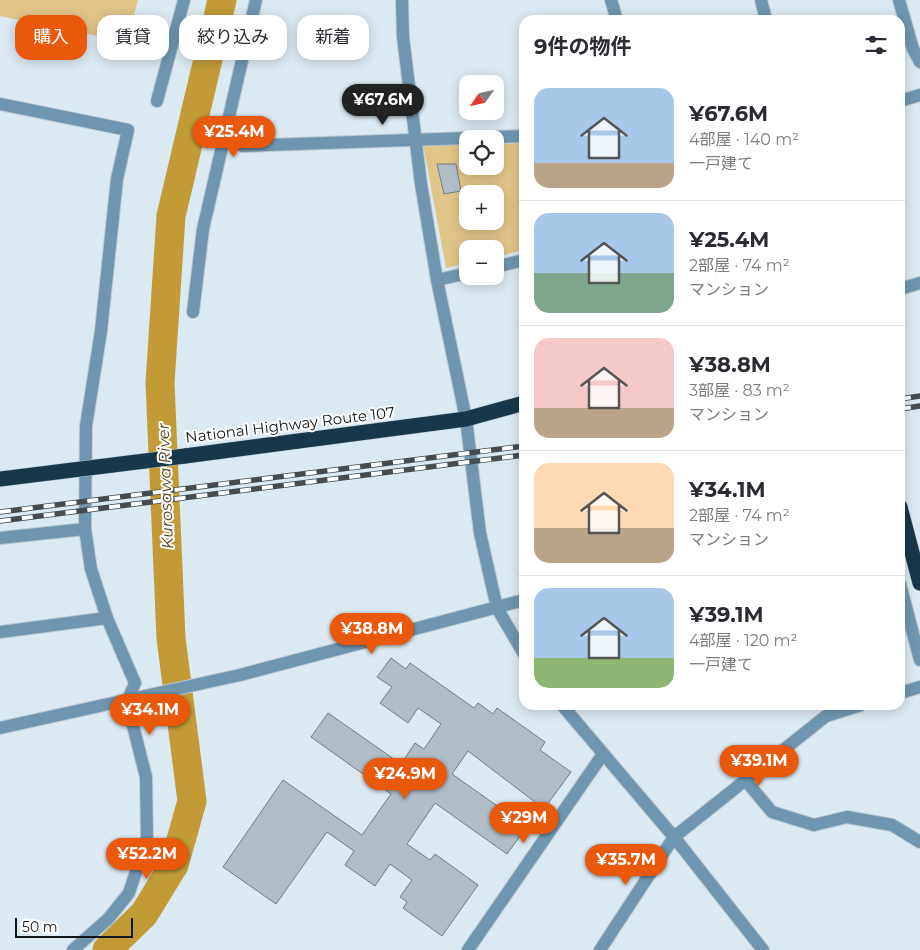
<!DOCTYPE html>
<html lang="ja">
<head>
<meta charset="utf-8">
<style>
	:root { --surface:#fff; --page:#f7f7f7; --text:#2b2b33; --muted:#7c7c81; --line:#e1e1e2; --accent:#ea580c }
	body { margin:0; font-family:Montserrat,"Noto Sans JP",sans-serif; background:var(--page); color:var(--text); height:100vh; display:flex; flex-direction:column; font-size:19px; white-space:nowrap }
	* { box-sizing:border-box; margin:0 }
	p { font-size:16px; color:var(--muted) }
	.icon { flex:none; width:28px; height:28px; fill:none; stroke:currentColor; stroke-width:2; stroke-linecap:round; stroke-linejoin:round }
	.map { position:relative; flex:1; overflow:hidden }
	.panel { position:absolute; left:519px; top:15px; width:386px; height:695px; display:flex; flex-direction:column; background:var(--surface); border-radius:15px; box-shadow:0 2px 12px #0003 }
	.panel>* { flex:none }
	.top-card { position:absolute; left:15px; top:15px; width:429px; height:45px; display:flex; gap:10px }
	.needle { width:32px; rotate:236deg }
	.controls { position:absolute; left:459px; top:75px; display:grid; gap:10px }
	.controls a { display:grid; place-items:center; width:45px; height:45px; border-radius:10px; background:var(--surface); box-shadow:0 2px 12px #0003; font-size:25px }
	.scale { position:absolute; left:15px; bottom:12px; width:118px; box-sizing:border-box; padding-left:5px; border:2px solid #111619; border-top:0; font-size:14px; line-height:18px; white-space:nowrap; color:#111619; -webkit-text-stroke:4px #fff; paint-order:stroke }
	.price { position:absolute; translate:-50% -42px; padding:0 11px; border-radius:18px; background:var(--accent); color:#fff; font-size:16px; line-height:32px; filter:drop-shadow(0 1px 2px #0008) }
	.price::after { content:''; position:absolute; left:50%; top:30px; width:15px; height:11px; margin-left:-8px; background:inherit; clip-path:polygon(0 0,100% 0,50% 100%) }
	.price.on { background:#222; color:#fff }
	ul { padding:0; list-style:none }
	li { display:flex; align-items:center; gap:15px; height:125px; padding:0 15px }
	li+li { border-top:1px solid var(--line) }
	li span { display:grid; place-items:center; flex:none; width:140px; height:100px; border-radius:15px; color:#555 }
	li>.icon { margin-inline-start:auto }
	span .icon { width:60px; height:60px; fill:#fffc; stroke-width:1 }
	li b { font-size:21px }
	h2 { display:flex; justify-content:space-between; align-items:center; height:60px; padding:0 15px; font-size:21px }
	.chip { padding:0 18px; border-radius:15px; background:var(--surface); box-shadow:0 2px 12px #0003; font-size:18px; line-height:45px }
	.chip.on { background:var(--accent); color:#fff }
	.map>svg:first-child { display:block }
	.green { fill:#e0c589; fill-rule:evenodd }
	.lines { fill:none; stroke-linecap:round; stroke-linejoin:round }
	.river { stroke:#c29b37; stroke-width:29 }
	.building { fill:#b0bdc6; stroke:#717d86 }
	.minor-casing { stroke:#bbc7cf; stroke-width:14 }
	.highway-casing { stroke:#bbc7cf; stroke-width:16 }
	.minor { stroke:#7096af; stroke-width:12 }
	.highway { stroke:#18374a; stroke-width:15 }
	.rail-casing { stroke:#444c50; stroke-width:5.5 }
	.rail { stroke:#fff; stroke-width:4; stroke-dasharray:11; stroke-linecap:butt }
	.highway-bridge-casing { stroke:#bbc7cf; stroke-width:16; stroke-linecap:butt }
	.highway-bridge { stroke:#18374a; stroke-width:15 }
	.labels { text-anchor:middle; stroke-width:4; stroke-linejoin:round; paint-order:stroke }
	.street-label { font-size:15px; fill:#111619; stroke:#fff }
	.water-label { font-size:16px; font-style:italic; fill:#57461e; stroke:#fff }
</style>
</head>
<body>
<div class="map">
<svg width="920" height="950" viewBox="0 0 920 950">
	<rect width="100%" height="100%" fill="#dbe9f2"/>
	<!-- green -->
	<g class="green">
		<polygon points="0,0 138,0 127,42 0,16"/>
		<path d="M524,143v107l-29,7v-8h-27l-1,14 -21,5 -23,-124h44l1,22h27v-22zM468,194h27v27h-27z"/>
	</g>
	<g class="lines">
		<!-- river -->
		<polyline class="river" points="107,950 144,914 174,865 192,801 171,638 160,383 171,216 222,0"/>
	</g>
	<!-- building -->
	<g class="building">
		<polygon points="437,164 456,164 461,191 444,194"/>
		<polygon points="391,658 406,669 410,663 474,708 478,703 493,714 497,708 545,742 540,750 571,772 544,809 468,751 452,774 527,827 507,854 435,803 407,844 430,860 435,854 478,885 442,936 403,908 407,902 400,897 412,880 390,864 375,886 345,865 354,851 327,832 276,904 223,867 283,780 362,835 391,794 311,737 328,713 401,764 415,743 424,749 441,724 418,708 408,723 380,703 392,687 377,677"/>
	</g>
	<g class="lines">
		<defs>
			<g id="minor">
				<polyline points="402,0 403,37 421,184 437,280 466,419 480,533 497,608 524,654"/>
				<polyline points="611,0 617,20"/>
				<polyline points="761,0 766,20"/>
				<polyline points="899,0 913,49 920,62"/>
				<polyline points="157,101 184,0"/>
				<polyline points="900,101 920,95"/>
				<polyline points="0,104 128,130 117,179 101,331 86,426 85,529 91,569 107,618 135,683 127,702 146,777 147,838 129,893 108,919 73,950"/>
				<polyline points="243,146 524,136"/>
				<polyline points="495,267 524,260"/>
				<polyline points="437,280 468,273"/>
				<polyline points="900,289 920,283"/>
				<polyline points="193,312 203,229 256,0"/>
				<polyline points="0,538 85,529"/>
				<polyline points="900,584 920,660"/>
				<polyline points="0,632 107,618"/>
				<polyline points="900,693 920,687"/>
				<polyline points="562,705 674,837 763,950"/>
				<polyline points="0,728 240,675 524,600"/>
				<polyline points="745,780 772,812 814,825 847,817 892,825 920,842"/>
				<polyline points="468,950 603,754"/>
				<polyline points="600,950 674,837 826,716 861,705"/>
			</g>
			<g id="highway">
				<polyline points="185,456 466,419 524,403"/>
				<polyline points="900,507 920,583"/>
			</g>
		</defs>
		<!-- minor casing -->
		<use href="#minor" class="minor-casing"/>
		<!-- highway casing -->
		<use href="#highway" class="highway-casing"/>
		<!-- minor -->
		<use href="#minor" class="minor"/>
		<!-- highway -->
		<use href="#highway" class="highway"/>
		<defs>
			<g id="rail">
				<polyline points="900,399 920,396"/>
				<polyline points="900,409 920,406"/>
				<polyline points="0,512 524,446"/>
				<polyline points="0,521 524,455"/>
			</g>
		</defs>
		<!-- rail casing -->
		<use href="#rail" class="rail-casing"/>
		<!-- rail -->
		<use href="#rail" class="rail"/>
		<defs>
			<polyline id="highway-bridge" points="0,479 185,456"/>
		</defs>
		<!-- highway-bridge casing -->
		<use href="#highway-bridge" class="highway-bridge-casing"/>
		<!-- highway-bridge -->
		<use href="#highway-bridge" class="highway-bridge"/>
	</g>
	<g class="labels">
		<!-- street labels -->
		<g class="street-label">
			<text transform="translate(290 425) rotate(-7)" y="5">National Highway Route 107</text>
		</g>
		<!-- water labels -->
		<g class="water-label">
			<text transform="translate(165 486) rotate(-92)" y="6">Kurosawa River</text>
		</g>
	</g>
</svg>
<div class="controls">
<a><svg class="needle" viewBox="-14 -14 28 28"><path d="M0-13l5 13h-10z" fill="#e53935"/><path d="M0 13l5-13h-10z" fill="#7c7c81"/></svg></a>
<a><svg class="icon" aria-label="locate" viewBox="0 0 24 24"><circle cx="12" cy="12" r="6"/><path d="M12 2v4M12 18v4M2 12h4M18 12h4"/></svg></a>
<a>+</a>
<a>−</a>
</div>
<div class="scale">50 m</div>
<b class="price on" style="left:383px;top:126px">¥67.6M</b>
<b class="price" style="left:234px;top:158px">¥25.4M</b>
<b class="price" style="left:372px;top:655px">¥38.8M</b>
<b class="price" style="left:150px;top:736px">¥34.1M</b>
<b class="price" style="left:759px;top:787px">¥39.1M</b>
<b class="price" style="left:405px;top:800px">¥24.9M</b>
<b class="price" style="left:524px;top:844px">¥29M</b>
<b class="price" style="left:147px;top:880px">¥52.2M</b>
<b class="price" style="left:626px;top:886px">¥35.7M</b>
<div class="top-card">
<a class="chip on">購入</a>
<a class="chip">賃貸</a>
<a class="chip">絞り込み</a>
<a class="chip">新着</a>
</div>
<section class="panel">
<h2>9件の物件<svg class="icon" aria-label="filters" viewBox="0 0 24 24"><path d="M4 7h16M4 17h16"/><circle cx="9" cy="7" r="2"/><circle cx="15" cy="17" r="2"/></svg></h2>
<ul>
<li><span style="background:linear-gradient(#a9c7e8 75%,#b9a48a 0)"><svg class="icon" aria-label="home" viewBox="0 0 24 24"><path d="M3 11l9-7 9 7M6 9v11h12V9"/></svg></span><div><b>¥67.6M</b><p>4部屋 · 140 m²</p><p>一戸建て</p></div></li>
<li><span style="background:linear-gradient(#a9c7e8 60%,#7fa58c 0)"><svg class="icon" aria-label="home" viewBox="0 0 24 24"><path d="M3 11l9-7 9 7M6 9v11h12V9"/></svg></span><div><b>¥25.4M</b><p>2部屋 · 74 m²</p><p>マンション</p></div></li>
<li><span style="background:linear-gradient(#f6c9c9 70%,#b9a48a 0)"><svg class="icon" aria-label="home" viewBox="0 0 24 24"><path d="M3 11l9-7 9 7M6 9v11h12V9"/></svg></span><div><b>¥38.8M</b><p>3部屋 · 83 m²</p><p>マンション</p></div></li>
<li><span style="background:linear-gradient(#ffd9b3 65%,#b9a48a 0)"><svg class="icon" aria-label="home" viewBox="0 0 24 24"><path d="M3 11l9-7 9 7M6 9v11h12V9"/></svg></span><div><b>¥34.1M</b><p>2部屋 · 74 m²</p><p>マンション</p></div></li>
<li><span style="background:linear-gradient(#a9c7e8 70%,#8fb573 0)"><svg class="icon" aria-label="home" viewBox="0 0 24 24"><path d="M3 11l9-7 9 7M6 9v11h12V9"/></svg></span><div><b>¥39.1M</b><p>4部屋 · 120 m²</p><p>一戸建て</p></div></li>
</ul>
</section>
</div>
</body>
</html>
